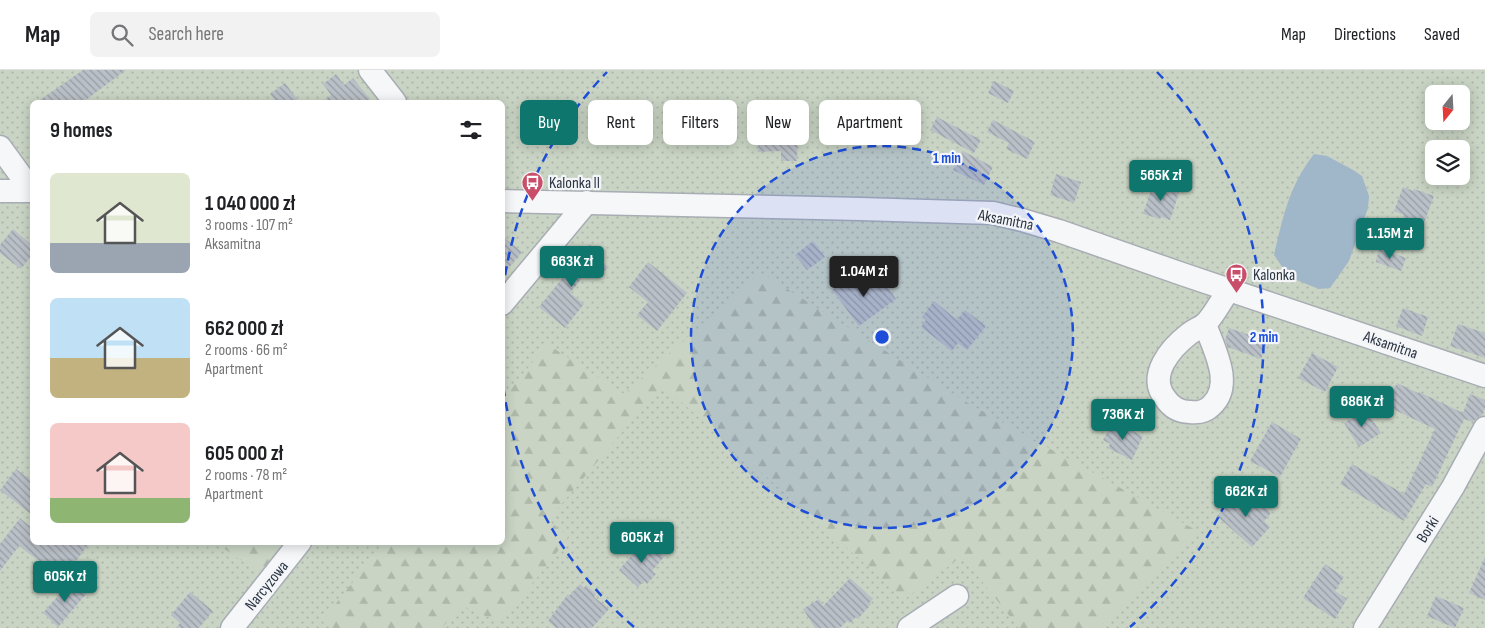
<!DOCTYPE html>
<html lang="en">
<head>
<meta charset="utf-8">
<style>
	:root { --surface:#fff; --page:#f2f2f2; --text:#202124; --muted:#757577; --line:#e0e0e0; --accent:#0f766e }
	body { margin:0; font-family:"Sofia Sans Condensed",sans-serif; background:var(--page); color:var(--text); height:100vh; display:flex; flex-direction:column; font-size:19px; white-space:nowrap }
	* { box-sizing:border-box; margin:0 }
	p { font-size:16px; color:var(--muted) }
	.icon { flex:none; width:28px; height:28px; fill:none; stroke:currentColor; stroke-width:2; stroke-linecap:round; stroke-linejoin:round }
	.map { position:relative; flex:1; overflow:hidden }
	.details { position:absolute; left:30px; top:30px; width:475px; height:445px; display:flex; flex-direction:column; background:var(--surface); border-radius:8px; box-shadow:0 2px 12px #0003 }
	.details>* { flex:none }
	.top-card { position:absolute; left:520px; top:30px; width:475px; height:45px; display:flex; gap:10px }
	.needle { width:32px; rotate:198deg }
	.buttons { position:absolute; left:1425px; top:15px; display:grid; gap:10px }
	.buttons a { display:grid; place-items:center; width:45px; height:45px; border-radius:8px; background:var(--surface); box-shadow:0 2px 12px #0003; font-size:25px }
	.price { position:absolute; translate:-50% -42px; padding:0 11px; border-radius:5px; background:var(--accent); color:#fff; font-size:16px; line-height:32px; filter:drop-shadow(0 1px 2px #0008) }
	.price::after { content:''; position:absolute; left:50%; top:30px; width:15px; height:11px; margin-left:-8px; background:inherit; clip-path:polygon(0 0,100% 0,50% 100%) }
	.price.selected { background:#222; color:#fff }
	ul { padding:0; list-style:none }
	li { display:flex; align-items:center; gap:15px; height:125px; padding:0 20px }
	li span { display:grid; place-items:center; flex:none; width:140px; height:100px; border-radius:8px; color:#555 }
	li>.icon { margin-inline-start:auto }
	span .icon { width:60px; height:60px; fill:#fffc; stroke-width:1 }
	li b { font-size:21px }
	h2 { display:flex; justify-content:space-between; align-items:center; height:60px; padding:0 20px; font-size:21px }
	.pill { padding:0 18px; border-radius:8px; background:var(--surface); box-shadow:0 2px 12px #0003; font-size:18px; line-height:45px }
	.pill.selected { background:var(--accent); color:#fff }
	header { display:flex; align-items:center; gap:30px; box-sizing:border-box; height:70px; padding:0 25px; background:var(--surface); border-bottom:1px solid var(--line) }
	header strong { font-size:24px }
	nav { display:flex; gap:28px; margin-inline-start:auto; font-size:18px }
	.search { width:350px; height:45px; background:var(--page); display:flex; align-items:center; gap:12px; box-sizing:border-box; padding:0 18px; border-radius:8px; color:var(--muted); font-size:19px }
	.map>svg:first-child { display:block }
	.grass { fill:url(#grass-dots); fill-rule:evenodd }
	.forest { fill:url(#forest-firs) }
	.water { fill:#a0b6c9 }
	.building { fill:url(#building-back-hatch) }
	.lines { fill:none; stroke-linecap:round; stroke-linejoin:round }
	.minor-casing { stroke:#a8adb4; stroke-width:25 }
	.minor { stroke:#f6f7f9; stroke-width:22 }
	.ring { fill:none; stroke:#1d4ed8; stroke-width:2.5; stroke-dasharray:9 6 }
	.labels { text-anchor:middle; stroke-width:4.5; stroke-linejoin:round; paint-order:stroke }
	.poi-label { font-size:16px; fill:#2b3542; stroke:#f3f5f8; text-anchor:start }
	.street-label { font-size:16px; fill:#2b3542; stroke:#f3f5f8 }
	.centre { fill:#1d4ed8; stroke:#f3f5f8; stroke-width:2.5 }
	.ring-label { font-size:15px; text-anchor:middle; font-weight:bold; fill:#1d4ed8; stroke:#f3f5f8; stroke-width:4.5; stroke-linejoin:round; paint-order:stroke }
</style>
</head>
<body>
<header>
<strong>Map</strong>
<div class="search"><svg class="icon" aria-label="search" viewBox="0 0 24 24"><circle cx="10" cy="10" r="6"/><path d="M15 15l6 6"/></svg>Search here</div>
<nav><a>Map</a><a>Directions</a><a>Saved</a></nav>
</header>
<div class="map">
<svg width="1485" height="558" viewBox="0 0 1485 558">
	<defs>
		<pattern id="grass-dots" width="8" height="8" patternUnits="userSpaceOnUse" patternTransform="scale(1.25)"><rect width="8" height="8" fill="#c9d4c4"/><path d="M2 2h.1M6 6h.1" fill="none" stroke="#adb7aa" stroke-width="1.8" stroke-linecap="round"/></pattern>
		<pattern id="forest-firs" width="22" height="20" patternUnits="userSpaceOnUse" patternTransform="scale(1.25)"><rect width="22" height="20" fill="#c9d4c4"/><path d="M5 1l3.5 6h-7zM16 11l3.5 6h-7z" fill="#adb7aa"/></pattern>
		<pattern id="building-back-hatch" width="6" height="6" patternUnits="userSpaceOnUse" patternTransform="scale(1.25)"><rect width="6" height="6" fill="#bac0c7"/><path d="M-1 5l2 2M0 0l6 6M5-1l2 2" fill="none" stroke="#979da3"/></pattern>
	</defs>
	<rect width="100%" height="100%" fill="#e3e6ea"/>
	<!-- grass -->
	<path class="grass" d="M0,0h1485v558h-1485zM1434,24h27v27h-27zM32,32h470v440h-470zM1434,79h27v27h-27z"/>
	<!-- forest -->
	<g class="forest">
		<polygon points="760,202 968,333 1201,463 1098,558 1019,558 962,486 905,529 662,315 548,450 569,467 501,553 461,535 442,558 333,558 322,551 384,473 502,472 503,329 547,274 624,324"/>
		<polygon points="216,473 294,473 265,507"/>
	</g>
	<!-- water -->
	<path class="water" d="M1314,84l13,2 26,14 9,6 7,20 -1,12 -19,53 -19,27 -11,1 -30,-12 -15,-22c9,-38 15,-69 40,-101z"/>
	<!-- building -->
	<g class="building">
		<polygon points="83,0 126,0 83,32 37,32"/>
		<polygon points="336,4 344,15 353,8 372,32 322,32 331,25 323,14"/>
		<polygon points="994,11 1014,21 1008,33 988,23"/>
		<polygon points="285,13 299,32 276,32 270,24"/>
		<polygon points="937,47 981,70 974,83 930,60"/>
		<polygon points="993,50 1035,72 1027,89 1006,79 1009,73 987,62"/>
		<polygon points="759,55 798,56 797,91 781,91 781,81 758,82"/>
		<polygon points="963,81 993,97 984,115 953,100"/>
		<polygon points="1056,104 1081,112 1074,133 1050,125"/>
		<polygon points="1153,114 1163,117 1163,115 1180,120 1170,150 1161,147 1160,149 1143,144"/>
		<polygon points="1403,117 1413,121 1414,119 1434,126 1423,156 1403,149 1404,145 1394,141"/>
		<polygon points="13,159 32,175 32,185 21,199 0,183 0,175"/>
		<polygon points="502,166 522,182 502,206"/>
		<polygon points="813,171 825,187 807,200 795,185"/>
		<polygon points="590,174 601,183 597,188 608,197 599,207 589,199 570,223 584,234 565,258 539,237"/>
		<polygon points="1379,178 1406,188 1401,201 1376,192"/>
		<polygon points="648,192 687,223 657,261 637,245 648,232 629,217"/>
		<polygon points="854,204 865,218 880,207 896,229 859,256 832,220"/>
		<polygon points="934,231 957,250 965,240 986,256 967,280 958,273 952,281 921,257 926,250 922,247"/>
		<polygon points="1403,238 1428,247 1422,266 1396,256"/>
		<polygon points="1458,254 1485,263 1485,288 1450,276"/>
		<polygon points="1229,258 1267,271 1261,289 1228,277 1225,270"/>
		<polygon points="1312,283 1338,297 1325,322 1298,308"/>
		<polygon points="1397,313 1418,323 1419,322 1463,343 1470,324 1485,330 1485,338 1482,346 1478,347 1473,352 1464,349 1432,417 1426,414 1404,451 1340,414 1352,394 1404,424 1435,359 1386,336"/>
		<polygon points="1366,340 1381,363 1359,377 1344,353"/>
		<polygon points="1272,352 1301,369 1280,407 1250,391"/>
		<polygon points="1112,354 1118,357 1119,355 1143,366 1132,390 1108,378 1110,374 1103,370"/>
		<polygon points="16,399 32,411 32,445 0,420"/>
		<polygon points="1248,422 1271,443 1264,451 1270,457 1252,477 1217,446 1238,423 1243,427"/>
		<polygon points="20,448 32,458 32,472 90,472 63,509 19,476 0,501 0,474"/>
		<polygon points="645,470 664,487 652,501 656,504 647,514 644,511 638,517 619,500"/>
		<polygon points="1485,487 1485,530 1469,523"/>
		<polygon points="1325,494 1344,507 1335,521 1347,529 1335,549 1303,528"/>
		<polygon points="850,508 873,529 869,533 871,534 858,549 856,547 850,553 847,551 840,558 815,558 803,539 819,529 823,536"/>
		<polygon points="72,510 87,523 58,557 43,543"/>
		<polygon points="580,514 584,518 586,515 596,524 594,527 609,539 592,558 556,558 548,551 568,524 569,526"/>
		<polygon points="190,522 213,541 199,558 176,558 180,553 171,545"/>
		<polygon points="1436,526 1464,538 1455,558 1427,546"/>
	</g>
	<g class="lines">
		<defs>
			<g id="minor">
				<polyline points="370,0 395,32"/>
				<polyline points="0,77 32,121"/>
				<polyline points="0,121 32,121"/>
				<polyline points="502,131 860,139 993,143 1022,150 1059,161 1182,204 1485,306"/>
				<polyline points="502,234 587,132"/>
				<path d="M1205,254c8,24 30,61 6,82 -5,5 -13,7 -21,6 -10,0 -19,-5 -25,-14 -18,-23 6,-50 24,-64 5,-4 11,-6 16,-10 8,-7 17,-25 24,-34"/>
				<polyline points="232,558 300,472"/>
				<polyline points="909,558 957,526"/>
				<polyline points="1365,558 1453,417 1485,358"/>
			</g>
		</defs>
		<!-- minor casing -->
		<use href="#minor" class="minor-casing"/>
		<!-- minor -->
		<use href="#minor" class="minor"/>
	</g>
	<!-- distance rings -->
	<circle cx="882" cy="267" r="191" fill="#1d4ed8" fill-opacity=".12"/>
	<g class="ring">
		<circle cx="882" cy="267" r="191"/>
		<path d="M634 557A382 382 0 0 1 503 314M503 220A382 382 0 0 1 607 2M1157 2A382 382 0 0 1 1130 557"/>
	</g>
	<!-- icons -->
	<defs>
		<symbol id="bus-pin" viewBox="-11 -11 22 30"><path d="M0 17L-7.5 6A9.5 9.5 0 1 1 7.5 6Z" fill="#c94e69" stroke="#f3f5f8"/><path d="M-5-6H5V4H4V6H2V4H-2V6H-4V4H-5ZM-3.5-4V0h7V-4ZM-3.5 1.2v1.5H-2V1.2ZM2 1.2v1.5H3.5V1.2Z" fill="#fff"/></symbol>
	</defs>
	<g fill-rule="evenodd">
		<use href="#bus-pin" x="520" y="100" width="25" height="34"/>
		<use href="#bus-pin" x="1224" y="192" width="25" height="34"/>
	</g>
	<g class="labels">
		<!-- poi labels -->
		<g class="poi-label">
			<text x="549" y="118">Kalonka II</text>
			<text x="1253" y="210">Kalonka</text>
		</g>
		<!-- street labels -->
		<g class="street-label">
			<text transform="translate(1006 149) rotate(11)" y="6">Aksamitna</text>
			<text transform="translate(1391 274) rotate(19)" y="6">Aksamitna</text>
			<text transform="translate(1427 459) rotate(-58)" y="6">Borki</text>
			<text transform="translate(266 515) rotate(-51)" y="6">Narcyzowa</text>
		</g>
	</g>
	<circle cx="882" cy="267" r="8" class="centre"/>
	<g class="ring-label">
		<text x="947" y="93">1 min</text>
		<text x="1264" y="272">2 min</text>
	</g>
</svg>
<div class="buttons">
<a><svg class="needle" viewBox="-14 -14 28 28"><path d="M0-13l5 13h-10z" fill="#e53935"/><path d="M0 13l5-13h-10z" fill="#757577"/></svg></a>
<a><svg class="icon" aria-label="layers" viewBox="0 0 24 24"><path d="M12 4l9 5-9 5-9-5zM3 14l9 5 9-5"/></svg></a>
</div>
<b class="price" style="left:1161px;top:132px">565K zł</b>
<b class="price" style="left:1390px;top:190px">1.15M zł</b>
<b class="price" style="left:572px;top:218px">663K zł</b>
<b class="price selected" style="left:864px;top:228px">1.04M zł</b>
<b class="price" style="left:1362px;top:358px">686K zł</b>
<b class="price" style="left:1123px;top:371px">736K zł</b>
<b class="price" style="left:1246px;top:448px">662K zł</b>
<b class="price" style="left:642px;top:494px">605K zł</b>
<b class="price" style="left:65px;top:533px">605K zł</b>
<div class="top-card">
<a class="pill selected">Buy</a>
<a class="pill">Rent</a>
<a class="pill">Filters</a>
<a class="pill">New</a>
<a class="pill">Apartment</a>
</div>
<section class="details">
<h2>9 homes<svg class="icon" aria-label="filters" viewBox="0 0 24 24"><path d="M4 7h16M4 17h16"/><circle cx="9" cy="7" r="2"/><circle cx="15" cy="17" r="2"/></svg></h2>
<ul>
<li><span style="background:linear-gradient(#dfe7d0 70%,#9aa5b1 0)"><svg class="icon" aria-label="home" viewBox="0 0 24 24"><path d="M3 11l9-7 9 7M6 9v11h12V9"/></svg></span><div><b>1 040 000 zł</b><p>3 rooms · 107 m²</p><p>Aksamitna</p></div></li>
<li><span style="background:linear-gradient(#bfe0f5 60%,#c2b280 0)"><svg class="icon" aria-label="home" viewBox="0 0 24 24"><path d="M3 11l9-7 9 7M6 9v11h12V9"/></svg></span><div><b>662 000 zł</b><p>2 rooms · 66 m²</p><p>Apartment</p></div></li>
<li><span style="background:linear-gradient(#f6c9c9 75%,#8fb573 0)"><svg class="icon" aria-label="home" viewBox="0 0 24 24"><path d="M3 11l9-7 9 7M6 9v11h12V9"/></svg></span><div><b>605 000 zł</b><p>2 rooms · 78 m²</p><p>Apartment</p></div></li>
</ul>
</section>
</div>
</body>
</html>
